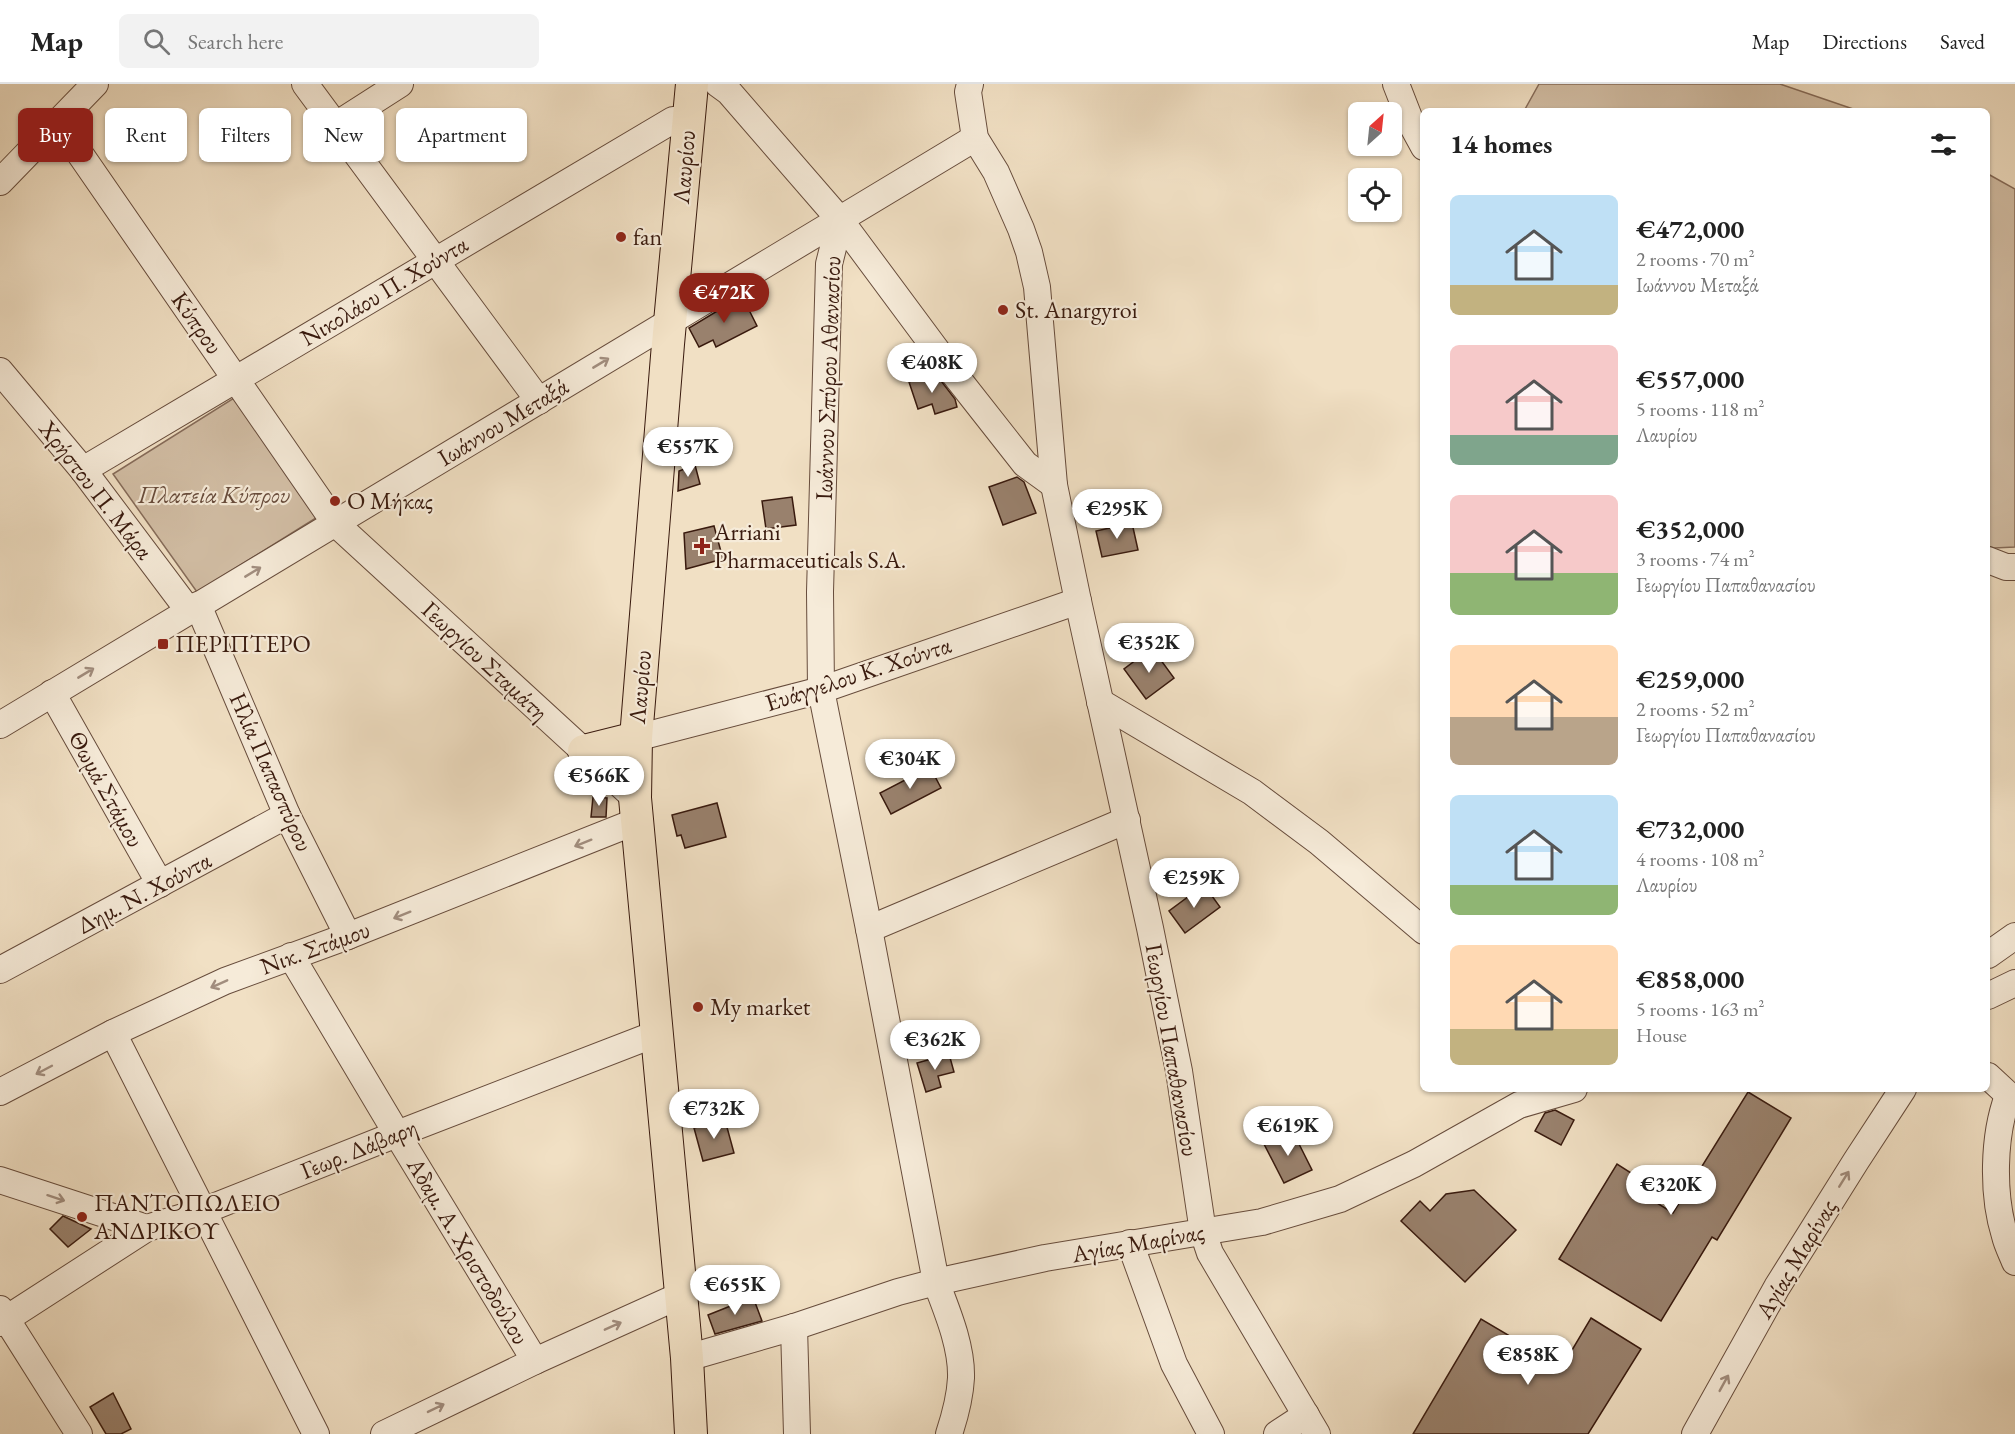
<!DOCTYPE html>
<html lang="en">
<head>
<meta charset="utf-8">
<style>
	:root { --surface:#fff; --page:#f2f2f2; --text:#222; --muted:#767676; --line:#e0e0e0; --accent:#8f2418 }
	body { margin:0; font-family:"EB Garamond",serif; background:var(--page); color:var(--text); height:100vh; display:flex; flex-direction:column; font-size:22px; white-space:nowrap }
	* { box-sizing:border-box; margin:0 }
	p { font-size:20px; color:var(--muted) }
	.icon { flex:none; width:33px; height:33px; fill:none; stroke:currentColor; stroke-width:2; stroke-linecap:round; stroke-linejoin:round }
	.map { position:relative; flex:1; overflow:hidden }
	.details { position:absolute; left:1420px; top:24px; width:570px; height:984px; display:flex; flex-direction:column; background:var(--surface); border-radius:9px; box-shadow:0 2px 4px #0004 }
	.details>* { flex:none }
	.hud { position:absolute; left:18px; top:24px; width:570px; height:54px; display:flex; gap:12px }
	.needle { width:39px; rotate:27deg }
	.buttons { position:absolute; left:1348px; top:18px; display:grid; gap:12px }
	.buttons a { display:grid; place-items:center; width:54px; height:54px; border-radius:9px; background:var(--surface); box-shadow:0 2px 4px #0004; font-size:30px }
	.price { position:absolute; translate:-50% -51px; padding:0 14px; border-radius:21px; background:#fff; color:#222; font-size:20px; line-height:39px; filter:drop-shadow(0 2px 3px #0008) }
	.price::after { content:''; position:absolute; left:50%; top:36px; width:18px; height:14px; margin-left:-9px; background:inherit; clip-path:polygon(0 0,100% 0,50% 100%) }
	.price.on { background:var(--accent); color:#fff }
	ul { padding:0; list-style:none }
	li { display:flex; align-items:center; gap:18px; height:150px; padding:0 30px }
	li span { display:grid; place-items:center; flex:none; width:168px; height:120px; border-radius:9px; color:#555 }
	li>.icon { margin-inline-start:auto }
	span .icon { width:72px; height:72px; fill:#fffc; stroke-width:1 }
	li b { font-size:26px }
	h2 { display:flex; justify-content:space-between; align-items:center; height:72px; padding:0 30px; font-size:26px }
	.chip { padding:0 21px; border-radius:9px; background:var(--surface); box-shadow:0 2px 4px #0004; font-size:21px; line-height:54px }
	.chip.on { background:var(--accent); color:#fff }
	header { display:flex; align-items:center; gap:36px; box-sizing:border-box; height:84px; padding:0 30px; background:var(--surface); border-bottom:2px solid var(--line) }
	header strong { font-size:28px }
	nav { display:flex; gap:33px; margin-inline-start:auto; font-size:21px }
	.search { width:420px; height:54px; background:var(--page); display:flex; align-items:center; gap:15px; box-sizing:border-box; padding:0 21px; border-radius:9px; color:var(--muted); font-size:22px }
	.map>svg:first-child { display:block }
	.green { fill:#d2bea5; stroke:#866c5a; stroke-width:1.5 }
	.building { fill:#99816d; stroke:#391a0e; stroke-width:1.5 }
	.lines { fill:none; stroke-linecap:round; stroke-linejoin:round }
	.minor-casing { stroke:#674c3c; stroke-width:28 }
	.major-casing { stroke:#391a0e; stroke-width:34 }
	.minor { stroke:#f6ebd9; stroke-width:26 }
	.major { stroke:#f1e0c4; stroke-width:32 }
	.oneway { stroke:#a18d7e }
	.poi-dot { fill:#8f2418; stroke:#f6ebd9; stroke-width:2 }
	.labels { text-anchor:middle; stroke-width:4.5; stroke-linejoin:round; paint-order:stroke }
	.street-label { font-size:24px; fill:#391a0e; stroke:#f6ebd9 }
	.poi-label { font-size:24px; fill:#391a0e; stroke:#f6ebd9; text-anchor:start }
	.park-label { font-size:24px; font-style:italic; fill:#674b3b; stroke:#f6ebd9 }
</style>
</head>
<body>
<header>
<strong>Map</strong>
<div class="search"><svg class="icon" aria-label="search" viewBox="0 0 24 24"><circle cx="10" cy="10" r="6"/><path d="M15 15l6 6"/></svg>Search here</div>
<nav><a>Map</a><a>Directions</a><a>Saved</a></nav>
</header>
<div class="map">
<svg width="2015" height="1350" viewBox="0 0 2015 1350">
	<rect width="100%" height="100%" fill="#f1e0c4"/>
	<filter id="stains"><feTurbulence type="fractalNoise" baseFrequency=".00333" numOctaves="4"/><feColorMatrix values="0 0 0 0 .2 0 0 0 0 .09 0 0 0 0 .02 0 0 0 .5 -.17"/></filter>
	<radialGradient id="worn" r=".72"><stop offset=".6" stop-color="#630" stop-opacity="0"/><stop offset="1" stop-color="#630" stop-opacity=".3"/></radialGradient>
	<!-- green -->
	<g class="green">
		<polygon points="1539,0 1780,0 1859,27 1524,27"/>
		<polygon points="1988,90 2015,105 2015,463 1994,464 1988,462"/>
		<polygon points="234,314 316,434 197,508 113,390"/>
	</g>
	<!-- building -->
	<g class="building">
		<polygon points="742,212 757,242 716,263 713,256 699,263 689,244"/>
		<polygon points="935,289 955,315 957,323 935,330 932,320 918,325 909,298"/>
		<polygon points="695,381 700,400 678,407 679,387"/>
		<polygon points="1017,393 1024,398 1036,429 1003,441 989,403"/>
		<polygon points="792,413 796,441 766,445 762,417"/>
		<polygon points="1132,439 1138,466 1102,473 1096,447"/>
		<polygon points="714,442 723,475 686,485 684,449"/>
		<polygon points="1152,564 1174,594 1146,615 1124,585"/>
		<polygon points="930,683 941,704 891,730 880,709"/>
		<polygon points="593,713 607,714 606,733 591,733"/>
		<polygon points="717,719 726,753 685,764 681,751 677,752 672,731"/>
		<polygon points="1204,801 1220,823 1185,849 1169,827"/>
		<polygon points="949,970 954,988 938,992 941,1003 926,1008 917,979"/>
		<polygon points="1748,1008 1791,1034 1717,1156 1712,1153 1661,1237 1559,1175 1617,1080 1650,1101 1644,1111 1673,1129"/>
		<polygon points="1555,1026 1574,1036 1561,1061 1535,1047 1545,1029"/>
		<polygon points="725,1036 734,1069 703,1077 694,1044"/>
		<polygon points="1292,1046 1312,1086 1284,1099 1264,1060"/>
		<polygon points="1474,1106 1516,1146 1465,1198 1401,1137 1420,1117 1430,1127 1446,1110"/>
		<polygon points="63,1132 91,1145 68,1163 50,1145"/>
		<polygon points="753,1213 762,1237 715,1250 708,1231"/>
		<polygon points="1591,1234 1641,1265 1588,1350 1413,1350 1481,1235 1562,1283"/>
		<polygon points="113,1309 131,1345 121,1350 106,1350 90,1323"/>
	</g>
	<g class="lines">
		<defs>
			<g id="minor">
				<polyline points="305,0 539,317"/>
				<polyline points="718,0 729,8 840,136 955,291 1025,380 1054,401"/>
				<polyline points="970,0 968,8 975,54 996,88 1021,145 1029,168 1037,203 1054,401 1078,517 1150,844 1179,987 1203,1148 1210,1169 1317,1350"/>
				<polyline points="1396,0 1412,41 1424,63"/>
				<polyline points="58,38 335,439 635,714"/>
				<polyline points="336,41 400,0"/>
				<polyline points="0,98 95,0"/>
				<path d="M840,136l-11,44 -9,328 1,98 48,239 67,353c11,29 26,64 25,96 -1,19 -6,38 -12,56"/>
				<polyline points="0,287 83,386 189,527"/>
				<polyline points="83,386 673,36 688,38"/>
				<polyline points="1988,476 2006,483 2015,483"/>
				<polyline points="198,521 287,731 348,852"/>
				<polyline points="52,609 160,800"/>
				<polyline points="1100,618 1252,708 1319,758 1424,847"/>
				<polyline points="0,641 975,54"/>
				<polyline points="636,654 821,606 1078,517"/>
				<polyline points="869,845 1127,736"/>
				<polyline points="1988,871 2015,852"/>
				<polyline points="291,872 397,1050 535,1277"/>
				<polyline points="0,886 287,731"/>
				<polyline points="1988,912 2015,899"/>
				<polyline points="113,949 316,1350"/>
				<polyline points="1988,992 2015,1017"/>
				<polyline points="0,1008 113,949 225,897 348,852 637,737"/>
				<path d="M2008,1012c-15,40 -16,99 -3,140 2,9 7,18 10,26"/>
				<polyline points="0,1096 147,1144"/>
				<polyline points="1130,1159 1174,1280 1211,1350"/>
				<polyline points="0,1225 79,1350"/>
				<polyline points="0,1239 147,1144 203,1127 397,1050 658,949"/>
				<polyline points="794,1243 797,1350"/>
				<polyline points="687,1274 794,1243 898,1208 936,1198 1045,1174 1262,1138 1340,1115 1414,1080 1519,1021 1574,1005"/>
				<polyline points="384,1350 535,1277 681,1211"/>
				<polyline points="1277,1350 1306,1331"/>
				<polyline points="1695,1350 1777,1203 1856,1077 1903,1005"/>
			</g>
			<g id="major">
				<polyline points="584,667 636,654"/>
				<polyline points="691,1350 687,1274 635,714 636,654 668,260 692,0"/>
			</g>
		</defs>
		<!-- minor casing -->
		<use href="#minor" class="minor-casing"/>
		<!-- major casing -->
		<use href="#major" class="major-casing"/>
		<!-- minor -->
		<use href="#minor" class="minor"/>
		<!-- major -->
		<use href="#major" class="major"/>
	</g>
	<!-- one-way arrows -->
	<defs><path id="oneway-shaft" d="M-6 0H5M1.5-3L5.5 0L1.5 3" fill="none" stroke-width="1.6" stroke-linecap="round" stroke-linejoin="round" transform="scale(1.5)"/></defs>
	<g class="oneway">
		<use href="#oneway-shaft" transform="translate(601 279) rotate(-31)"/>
		<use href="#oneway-shaft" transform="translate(253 488) rotate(-31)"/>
		<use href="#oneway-shaft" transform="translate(86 589) rotate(-31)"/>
		<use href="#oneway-shaft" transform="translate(583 759) rotate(158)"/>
		<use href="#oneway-shaft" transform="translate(402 831) rotate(158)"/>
		<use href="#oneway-shaft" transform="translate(219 900) rotate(156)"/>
		<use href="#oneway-shaft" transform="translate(44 986) rotate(152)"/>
		<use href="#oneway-shaft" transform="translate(1844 1095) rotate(-58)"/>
		<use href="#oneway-shaft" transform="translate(56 1114) rotate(18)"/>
		<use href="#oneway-shaft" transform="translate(613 1242) rotate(-24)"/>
		<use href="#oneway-shaft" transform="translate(1724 1299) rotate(-61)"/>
		<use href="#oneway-shaft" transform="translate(436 1324) rotate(-26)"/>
	</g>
	<!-- markers -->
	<g class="poi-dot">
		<circle cx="621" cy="153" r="6"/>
		<circle cx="1003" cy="226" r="6"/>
		<circle cx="335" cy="417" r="6"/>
		<path d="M699 453h6v6h6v6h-6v6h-6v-6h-6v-6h6z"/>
		<rect x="157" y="554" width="12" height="12" rx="3"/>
		<circle cx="698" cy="923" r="6"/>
		<circle cx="82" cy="1133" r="6"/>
	</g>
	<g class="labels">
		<!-- street labels -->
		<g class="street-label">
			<text transform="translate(684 83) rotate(-85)" y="8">Λαυρίου</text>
			<text transform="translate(384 207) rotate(-31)" y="8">Νικολάου Π. Χούντα</text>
			<text transform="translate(197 239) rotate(55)" y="8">Κύπρου</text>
			<text transform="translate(828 294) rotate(-88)" y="8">Ιωάννου Σπύρου Αθανασίου</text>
			<text transform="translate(503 338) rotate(-31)" y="8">Ιωάννου Μεταξά</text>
			<text transform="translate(96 406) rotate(52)" y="8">Χρήστου Π. Μάρα</text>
			<text transform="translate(485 577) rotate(43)" y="8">Γεωργίου Σταμάτη</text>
			<text transform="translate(858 590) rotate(-18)" y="8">Ευάγγελου Κ. Χούντα</text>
			<text transform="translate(640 603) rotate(-85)" y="8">Λαυρίου</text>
			<text transform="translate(271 688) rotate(66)" y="8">Ηλία Παπασπύρου</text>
			<text transform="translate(106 705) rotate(61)" y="8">Θωμά Στάμου</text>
			<text transform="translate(144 809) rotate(-28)" y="8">Δημ. Ν. Χούντα</text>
			<text transform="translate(315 864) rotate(-20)" y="8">Νικ. Στάμου</text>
			<text transform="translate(1172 966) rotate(80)" y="8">Γεωργίου Παπαθανασίου</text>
			<text transform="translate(359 1065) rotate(-22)" y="8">Γεωρ. Δάβαρη</text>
			<text transform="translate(1138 1159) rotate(-10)" y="8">Αγίας Μαρίνας</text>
			<text transform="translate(468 1167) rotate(59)" y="8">Αδαμ. Α. Χριστοδούλου</text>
			<text transform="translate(1796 1175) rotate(-59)" y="8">Αγίας Μαρίνας</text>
		</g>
		<!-- poi labels -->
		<g class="poi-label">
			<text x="633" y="161">fan</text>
			<text x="1015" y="234">St. Anargyroi</text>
			<text x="347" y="425">Ο Μήκας</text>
			<text x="714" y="456">Arriani<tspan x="714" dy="28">Pharmaceuticals S.A.</tspan></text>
			<text x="175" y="568">ΠΕΡΙΠΤΕΡΟ</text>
			<text x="710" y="931">My market</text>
			<text x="94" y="1127">ΠΑΝΤΟΠΩΛΕΙΟ<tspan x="94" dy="28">ΑΝΔΡΙΚΟΥ</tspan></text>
		</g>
		<!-- park labels -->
		<g class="park-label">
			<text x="214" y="419">Πλατεία Κύπρου</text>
		</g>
	</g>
	<rect width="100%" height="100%" filter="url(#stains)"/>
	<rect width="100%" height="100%" fill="url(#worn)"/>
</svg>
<div class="buttons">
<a><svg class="needle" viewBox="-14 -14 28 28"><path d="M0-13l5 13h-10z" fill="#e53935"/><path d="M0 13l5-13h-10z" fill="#767676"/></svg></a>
<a><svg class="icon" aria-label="locate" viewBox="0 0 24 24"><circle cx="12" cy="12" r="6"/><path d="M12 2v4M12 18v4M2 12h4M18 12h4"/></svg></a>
</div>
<b class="price on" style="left:724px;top:240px">€472K</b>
<b class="price" style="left:932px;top:310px">€408K</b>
<b class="price" style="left:688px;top:394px">€557K</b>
<b class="price" style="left:1117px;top:456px">€295K</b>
<b class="price" style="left:1149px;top:590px">€352K</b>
<b class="price" style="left:910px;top:706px">€304K</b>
<b class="price" style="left:599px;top:723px">€566K</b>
<b class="price" style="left:1194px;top:825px">€259K</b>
<b class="price" style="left:935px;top:987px">€362K</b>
<b class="price" style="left:714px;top:1056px">€732K</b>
<b class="price" style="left:1288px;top:1073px">€619K</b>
<b class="price" style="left:1671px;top:1132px">€320K</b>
<b class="price" style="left:735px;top:1232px">€655K</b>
<b class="price" style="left:1528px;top:1302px">€858K</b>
<div class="hud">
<a class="chip on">Buy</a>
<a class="chip">Rent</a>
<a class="chip">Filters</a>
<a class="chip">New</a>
<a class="chip">Apartment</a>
</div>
<section class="details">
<h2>14 homes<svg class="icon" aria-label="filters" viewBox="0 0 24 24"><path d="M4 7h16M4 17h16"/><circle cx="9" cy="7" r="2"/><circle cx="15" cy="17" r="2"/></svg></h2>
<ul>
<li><span style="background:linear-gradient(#bfe0f5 75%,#c2b280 0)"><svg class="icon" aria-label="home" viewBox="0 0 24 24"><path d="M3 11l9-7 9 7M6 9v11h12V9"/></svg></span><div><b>€472,000</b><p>2 rooms · 70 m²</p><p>Ιωάννου Μεταξά</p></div></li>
<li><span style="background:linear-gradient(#f6c9c9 75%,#7fa58c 0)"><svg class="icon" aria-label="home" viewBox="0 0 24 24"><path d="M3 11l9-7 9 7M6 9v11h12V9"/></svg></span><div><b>€557,000</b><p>5 rooms · 118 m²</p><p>Λαυρίου</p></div></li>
<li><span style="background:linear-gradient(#f6c9c9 65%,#8fb573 0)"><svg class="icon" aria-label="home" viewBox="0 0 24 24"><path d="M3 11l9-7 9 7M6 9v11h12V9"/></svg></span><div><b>€352,000</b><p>3 rooms · 74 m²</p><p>Γεωργίου Παπαθανασίου</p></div></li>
<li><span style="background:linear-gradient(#ffd9b3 60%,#b9a48a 0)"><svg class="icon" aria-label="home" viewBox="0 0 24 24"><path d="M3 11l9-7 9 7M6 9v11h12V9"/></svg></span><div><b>€259,000</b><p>2 rooms · 52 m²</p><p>Γεωργίου Παπαθανασίου</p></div></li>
<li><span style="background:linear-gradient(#bfe0f5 75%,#8fb573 0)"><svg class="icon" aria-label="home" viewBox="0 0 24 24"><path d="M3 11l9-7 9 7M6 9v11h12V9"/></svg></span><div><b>€732,000</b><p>4 rooms · 108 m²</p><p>Λαυρίου</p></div></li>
<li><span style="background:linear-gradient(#ffd9b3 70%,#c2b280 0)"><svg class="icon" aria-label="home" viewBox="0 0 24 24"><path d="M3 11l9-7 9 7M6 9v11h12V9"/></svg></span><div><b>€858,000</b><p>5 rooms · 163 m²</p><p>House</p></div></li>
</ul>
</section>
</div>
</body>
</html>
